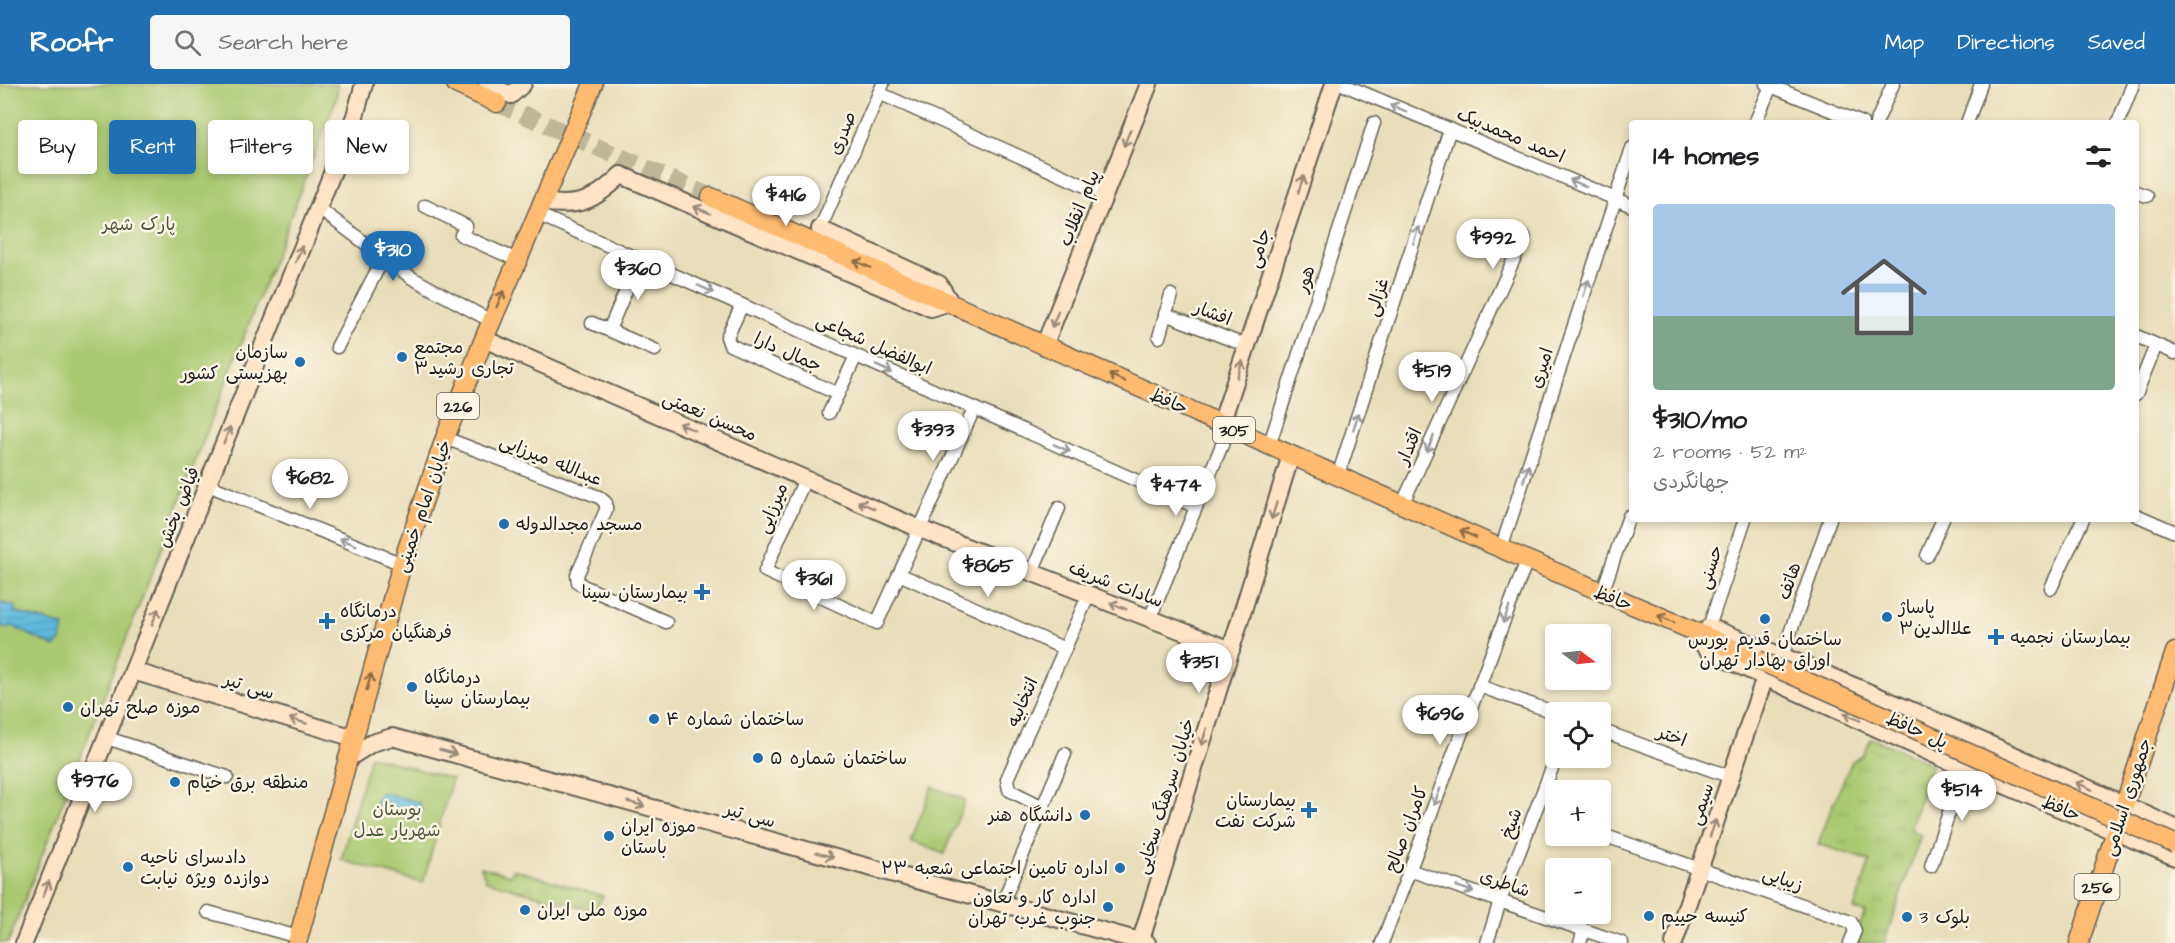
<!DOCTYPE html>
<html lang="en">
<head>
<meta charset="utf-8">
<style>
	:root { --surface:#fff; --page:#f6f6f6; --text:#202124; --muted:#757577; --accent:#1f6fb2 }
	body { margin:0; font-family:"Architects Daughter","Playpen Sans Arabic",sans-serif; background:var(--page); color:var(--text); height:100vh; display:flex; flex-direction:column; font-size:22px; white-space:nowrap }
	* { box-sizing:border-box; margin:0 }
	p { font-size:20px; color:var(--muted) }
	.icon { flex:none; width:33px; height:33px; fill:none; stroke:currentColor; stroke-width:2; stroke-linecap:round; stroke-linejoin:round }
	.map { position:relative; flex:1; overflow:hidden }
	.drawer { position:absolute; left:1629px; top:36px; width:510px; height:402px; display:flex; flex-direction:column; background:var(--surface); border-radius:6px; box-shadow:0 3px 9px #0003 }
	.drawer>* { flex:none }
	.hud { position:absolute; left:18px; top:36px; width:570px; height:54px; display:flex; gap:12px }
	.needle { width:39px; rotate:105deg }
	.tools { position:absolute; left:1545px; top:540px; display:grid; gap:12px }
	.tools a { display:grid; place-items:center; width:66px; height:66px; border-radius:6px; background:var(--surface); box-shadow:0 3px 9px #0003; font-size:30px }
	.price { position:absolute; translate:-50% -51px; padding:0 14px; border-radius:21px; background:#fff; color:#222; font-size:20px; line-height:39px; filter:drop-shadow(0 2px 3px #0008) }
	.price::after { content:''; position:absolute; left:50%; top:36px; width:18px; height:14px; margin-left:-9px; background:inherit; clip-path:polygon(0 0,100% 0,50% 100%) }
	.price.current { background:var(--accent); color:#fff }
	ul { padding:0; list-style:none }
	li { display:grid; align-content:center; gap:12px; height:318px; padding:0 24px }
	li span { display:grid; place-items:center; height:186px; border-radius:6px; color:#555 }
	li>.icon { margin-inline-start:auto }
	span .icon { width:108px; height:108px; fill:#fffc; stroke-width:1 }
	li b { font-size:26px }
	h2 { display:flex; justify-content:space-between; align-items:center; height:72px; padding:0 24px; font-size:26px }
	.tag { padding:0 21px; border-radius:6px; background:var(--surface); box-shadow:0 3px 9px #0003; font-size:21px; line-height:54px }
	.tag.current { background:var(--accent); color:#fff }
	header { display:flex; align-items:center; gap:36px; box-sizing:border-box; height:84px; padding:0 30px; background:var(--accent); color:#fff }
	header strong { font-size:28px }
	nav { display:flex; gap:33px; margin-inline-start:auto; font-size:21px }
	.search { width:420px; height:54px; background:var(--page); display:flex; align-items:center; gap:15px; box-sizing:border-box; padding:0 21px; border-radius:6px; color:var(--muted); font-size:22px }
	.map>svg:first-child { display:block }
	.grass { fill:url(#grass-tufts); stroke:#637246; stroke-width:1.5 }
	.park { fill:#aac971; stroke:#637246; stroke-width:1.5 }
	.water { fill:url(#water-rules); stroke:#3e6a7c; stroke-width:1.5 }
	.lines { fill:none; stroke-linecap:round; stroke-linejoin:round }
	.primary-tunnel { stroke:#c0b79a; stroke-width:18; stroke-dasharray:18 9; stroke-linecap:butt }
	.street-casing { stroke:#646053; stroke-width:15 }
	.secondary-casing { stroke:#646053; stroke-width:20 }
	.primary-casing { stroke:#646053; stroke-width:21 }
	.street { stroke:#fff; stroke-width:12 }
	.secondary { stroke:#ffe4c6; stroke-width:16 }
	.primary { stroke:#ffbb71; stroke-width:18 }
	.primary-bridge-casing { stroke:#646053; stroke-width:21; stroke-linecap:butt }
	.primary-bridge { stroke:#ffbb71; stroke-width:18 }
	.oneway { stroke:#999 }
	.oneway2 { stroke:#998a7a }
	.oneway3 { stroke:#8e6c46 }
	.poi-dot { fill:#1f6fb2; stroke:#fcf5e5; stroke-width:2 }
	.labels { text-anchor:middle; stroke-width:5; stroke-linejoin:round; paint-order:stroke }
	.shield { fill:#fcf5e5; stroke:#5f5d58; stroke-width:1.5 }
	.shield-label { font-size:16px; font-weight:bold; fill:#1c1c1c }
	.street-label { font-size:18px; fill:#1c1c1c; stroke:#fcf5e5 }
	.park-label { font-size:18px; fill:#4e593a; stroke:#fcf5e5 }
	.poi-label { font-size:18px; fill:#1c1c1c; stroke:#fcf5e5; text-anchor:start }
</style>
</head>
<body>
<header>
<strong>Roofr</strong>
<div class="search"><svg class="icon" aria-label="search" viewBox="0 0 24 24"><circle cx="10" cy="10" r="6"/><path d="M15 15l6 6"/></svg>Search here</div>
<nav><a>Map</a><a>Directions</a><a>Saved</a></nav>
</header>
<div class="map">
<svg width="2175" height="859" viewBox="0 0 2175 859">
	<defs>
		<pattern id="grass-tufts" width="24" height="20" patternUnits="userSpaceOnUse" patternTransform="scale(1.5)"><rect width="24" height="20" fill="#aac971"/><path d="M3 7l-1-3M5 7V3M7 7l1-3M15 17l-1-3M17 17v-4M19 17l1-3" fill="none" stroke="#92ac61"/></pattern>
		<pattern id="water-rules" width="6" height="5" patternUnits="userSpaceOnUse" patternTransform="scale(1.5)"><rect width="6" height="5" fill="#5fb9dd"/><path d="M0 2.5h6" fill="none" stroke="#529ebd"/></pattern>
	</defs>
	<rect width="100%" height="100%" fill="#fcf5e5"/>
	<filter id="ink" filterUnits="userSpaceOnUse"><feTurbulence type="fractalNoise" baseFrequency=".0167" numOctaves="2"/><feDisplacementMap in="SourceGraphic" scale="12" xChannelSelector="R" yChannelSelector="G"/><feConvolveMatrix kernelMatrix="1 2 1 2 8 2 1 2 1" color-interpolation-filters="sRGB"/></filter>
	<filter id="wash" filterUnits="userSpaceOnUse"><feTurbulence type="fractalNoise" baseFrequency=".008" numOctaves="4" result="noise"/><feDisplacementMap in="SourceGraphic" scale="24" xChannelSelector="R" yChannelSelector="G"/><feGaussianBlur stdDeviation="1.35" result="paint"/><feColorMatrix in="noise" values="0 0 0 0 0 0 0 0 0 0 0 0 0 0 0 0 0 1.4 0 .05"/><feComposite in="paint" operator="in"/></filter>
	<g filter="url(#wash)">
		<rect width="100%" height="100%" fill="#e9deba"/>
		<!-- grass -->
		<g class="grass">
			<polygon points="1871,654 1932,680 1910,745 1921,751 1884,859 1853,859 1865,828 1854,825 1870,777 1818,760 1831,725 1852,677 1862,672"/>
			<polygon points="481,783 511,791 513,785 603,812 595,827 486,797"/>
		</g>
		<!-- park -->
		<g class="park">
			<polygon points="0,0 337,0 337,13 8,859 0,859"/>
			<polygon points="370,672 452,695 423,799 341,776"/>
			<polygon points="932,703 965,716 944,770 911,757"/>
		</g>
		<!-- water -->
		<g class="water">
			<polygon points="0,518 16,523 15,528 64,542 61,557 55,563 10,541 8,545 0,541"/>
			<polygon points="381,708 419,718 422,727 416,734 377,725 376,715"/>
		</g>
	</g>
	<g filter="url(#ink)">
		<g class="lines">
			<!-- primary-tunnel -->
			<polyline class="primary-tunnel" points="497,19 711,113"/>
			<defs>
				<g id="street">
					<polyline points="1342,0 1632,122"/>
					<polyline points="1766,0 1862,39"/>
					<polyline points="879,9 1105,111"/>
					<polyline points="1755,39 1771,2"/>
					<polyline points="1876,39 1893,0"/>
					<polyline points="1967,39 1981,0"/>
					<polyline points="2118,39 2133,0"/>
					<polyline points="2136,108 2147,112"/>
					<polyline points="425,122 466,142 461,151 517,176"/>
					<polyline points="318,124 412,194 491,237"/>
					<polyline points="537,130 1196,423"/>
					<polyline points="820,145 883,0"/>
					<polyline points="742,221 727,253 730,261 838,310"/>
					<polyline points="1165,230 1247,262"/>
					<polyline points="592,239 655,266"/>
					<polyline points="609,246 639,176"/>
					<polyline points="2136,252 2175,269"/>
					<polyline points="1159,253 1171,211"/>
					<polyline points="337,263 384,173"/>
					<polyline points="2136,310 2156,261"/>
					<polyline points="829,329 856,272"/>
					<polyline points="445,354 599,413 606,419 606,426 577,491 578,498 583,502 666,538"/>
					<polyline points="1269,362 1374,39"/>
					<polyline points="1338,392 1450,45"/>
					<polyline points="805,395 765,487 877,539 974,325"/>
					<polyline points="208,401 402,480"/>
					<polyline points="1402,421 1524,153"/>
					<polyline points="2136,431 2175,448"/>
					<polyline points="1501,465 1632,64"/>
					<polyline points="1927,472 1943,435"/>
					<polyline points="1032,488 1059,424"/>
					<polyline points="899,490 1065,565"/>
					<polyline points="2051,504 2083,435"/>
					<polyline points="1602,509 1629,432"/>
					<polyline points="1150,534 1229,344"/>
					<polyline points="1709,543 1745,435"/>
					<polyline points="1782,572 1830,435"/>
					<polyline points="1479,602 1556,629"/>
					<polyline points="1600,646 1731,693"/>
					<polyline points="107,654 227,693"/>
					<polyline points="1043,723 1009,706 1007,695 1089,510"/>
					<polyline points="1600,750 1851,838 1855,847 1850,859"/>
					<polyline points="1931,782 1964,684"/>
					<polyline points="1409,786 1622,859"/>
					<polyline points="1002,820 1065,670"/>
					<polyline points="208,828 298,853"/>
					<polyline points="1382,859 1527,476"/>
					<polyline points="1487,859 1500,817 1556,674"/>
					<polyline points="1580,859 1584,846"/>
				</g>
				<g id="secondary">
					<polyline points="487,0 511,11 523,0"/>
					<path d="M542,118c37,6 52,-1 79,-27l310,133 19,-6 -11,-18 -119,-55"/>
					<polyline points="484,255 920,445 1231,566"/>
					<polyline points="1044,262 1149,0"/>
					<polyline points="1221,340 1334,0"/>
					<polyline points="1694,547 1705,563 1712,569 1964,684 2175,773"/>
					<path d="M1705,552l4,-9c157,62 312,130 466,201"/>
					<polyline points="133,587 354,654"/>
					<polyline points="347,675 372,659 392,653 1147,859"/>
					<polyline points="24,859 355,32 364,0"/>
					<polyline points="1140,859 1291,371"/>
					<polyline points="1674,859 1765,593"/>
				</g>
				<g id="primary">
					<polyline points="456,0 497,19"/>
					<polyline points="711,113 1527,476 1694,547 1758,576"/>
					<polyline points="297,859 402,480 445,354 484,255 593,0"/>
					<polyline points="2079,859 2175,568"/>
				</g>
			</defs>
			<!-- street casing -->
			<use href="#street" class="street-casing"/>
			<!-- secondary casing -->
			<use href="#secondary" class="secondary-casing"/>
			<!-- primary casing -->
			<use href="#primary" class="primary-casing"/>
			<!-- street -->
			<use href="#street" class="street"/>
			<!-- secondary -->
			<use href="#secondary" class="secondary"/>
			<!-- primary -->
			<use href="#primary" class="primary"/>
			<defs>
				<polyline id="primary-bridge" points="1758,576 2175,760"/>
			</defs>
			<!-- primary-bridge casing -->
			<use href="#primary-bridge" class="primary-bridge-casing"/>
			<!-- primary-bridge -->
			<use href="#primary-bridge" class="primary-bridge"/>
		</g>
		<!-- one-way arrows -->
		<defs><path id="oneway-shaft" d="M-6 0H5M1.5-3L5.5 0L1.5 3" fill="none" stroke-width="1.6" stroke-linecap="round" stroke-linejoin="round" transform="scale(1.5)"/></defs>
		<g class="oneway">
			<use href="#oneway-shaft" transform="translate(1398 24) rotate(-157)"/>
			<use href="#oneway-shaft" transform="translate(1578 99) rotate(-157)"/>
			<use href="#oneway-shaft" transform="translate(1416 151) rotate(-72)"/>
			<use href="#oneway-shaft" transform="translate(1586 204) rotate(-72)"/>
			<use href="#oneway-shaft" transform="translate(706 205) rotate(24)"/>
			<use href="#oneway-shaft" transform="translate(884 285) rotate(24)"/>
			<use href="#oneway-shaft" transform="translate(1356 337) rotate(-72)"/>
			<use href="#oneway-shaft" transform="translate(1430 360) rotate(114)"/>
			<use href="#oneway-shaft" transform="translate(1062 364) rotate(24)"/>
			<use href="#oneway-shaft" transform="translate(1526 389) rotate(-72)"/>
			<use href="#oneway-shaft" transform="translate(348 458) rotate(-158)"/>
			<use href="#oneway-shaft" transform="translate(1506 531) rotate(111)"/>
			<use href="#oneway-shaft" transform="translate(1437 713) rotate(111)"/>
			<use href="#oneway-shaft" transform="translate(1465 805) rotate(19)"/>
		</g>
		<g class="oneway2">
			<use href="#oneway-shaft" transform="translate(1127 54) rotate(112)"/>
			<use href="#oneway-shaft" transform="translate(1301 100) rotate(-72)"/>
			<use href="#oneway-shaft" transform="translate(702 126) rotate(-157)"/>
			<use href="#oneway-shaft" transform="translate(299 170) rotate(-68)"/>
			<use href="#oneway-shaft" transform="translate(1055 235) rotate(112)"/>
			<use href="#oneway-shaft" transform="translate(1240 285) rotate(-72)"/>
			<use href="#oneway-shaft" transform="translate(687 343) rotate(-157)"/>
			<use href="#oneway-shaft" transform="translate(227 351) rotate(-68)"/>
			<use href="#oneway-shaft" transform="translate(866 421) rotate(-156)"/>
			<use href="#oneway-shaft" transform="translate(1274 427) rotate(107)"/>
			<use href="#oneway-shaft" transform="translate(1118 522) rotate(-159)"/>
			<use href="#oneway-shaft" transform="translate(155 533) rotate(-68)"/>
			<use href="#oneway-shaft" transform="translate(1852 633) rotate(-156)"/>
			<use href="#oneway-shaft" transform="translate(298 637) rotate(-163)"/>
			<use href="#oneway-shaft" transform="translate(1204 653) rotate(107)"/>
			<use href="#oneway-shaft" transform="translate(448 668) rotate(15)"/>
			<use href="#oneway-shaft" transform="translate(2084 702) rotate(-156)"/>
			<use href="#oneway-shaft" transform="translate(636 720) rotate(15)"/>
			<use href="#oneway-shaft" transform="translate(1713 744) rotate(-71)"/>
			<use href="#oneway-shaft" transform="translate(825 771) rotate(15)"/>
			<use href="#oneway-shaft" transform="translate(46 805) rotate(-68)"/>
		</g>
		<g class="oneway3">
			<use href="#oneway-shaft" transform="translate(862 180) rotate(-156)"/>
			<use href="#oneway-shaft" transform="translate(500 215) rotate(-67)"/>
			<use href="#oneway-shaft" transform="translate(1117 294) rotate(-156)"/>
			<use href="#oneway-shaft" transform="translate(1468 450) rotate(-156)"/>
			<use href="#oneway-shaft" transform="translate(1666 535) rotate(-157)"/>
			<use href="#oneway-shaft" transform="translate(369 598) rotate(-74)"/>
		</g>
	</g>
	<!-- markers -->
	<g class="poi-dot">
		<circle cx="402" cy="273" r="6"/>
		<circle cx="300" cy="278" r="6"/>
		<circle cx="504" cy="440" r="6"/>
		<path d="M699 499h6v6h6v6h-6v6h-6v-6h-6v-6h6z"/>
		<circle cx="1887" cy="533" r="6"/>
		<circle cx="1765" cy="535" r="6"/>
		<path d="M324 528h6v6h6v6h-6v6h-6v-6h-6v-6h6z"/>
		<path d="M1993 544h6v6h6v6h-6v6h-6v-6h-6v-6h6z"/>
		<circle cx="412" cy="603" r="6"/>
		<circle cx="68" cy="623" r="6"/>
		<circle cx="654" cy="635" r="6"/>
		<circle cx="758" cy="674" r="6"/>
		<circle cx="175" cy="698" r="6"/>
		<path d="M1306 717h6v6h6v6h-6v6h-6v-6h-6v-6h6z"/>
		<circle cx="1085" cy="731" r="6"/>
		<circle cx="609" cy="752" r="6"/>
		<circle cx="128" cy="783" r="6"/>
		<circle cx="1120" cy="784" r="6"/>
		<circle cx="1108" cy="823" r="6"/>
		<circle cx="525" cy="826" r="6"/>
		<circle cx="1649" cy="832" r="6"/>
		<circle cx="1907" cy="833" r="6"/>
	</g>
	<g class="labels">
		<!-- shield labels -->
		<g class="shield">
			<rect x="437" y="309" width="42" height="26" rx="4.5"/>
			<rect x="1213" y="333" width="42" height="26" rx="4.5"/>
			<rect x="2074.5" y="790" width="45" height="26" rx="4.5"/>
		</g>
		<g class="shield-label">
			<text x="458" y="328">226</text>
			<text x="1234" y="352">305</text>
			<text x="2097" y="809">256</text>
		</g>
		<!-- street labels -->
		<g class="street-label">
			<text transform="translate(842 49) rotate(-67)" y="6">صدری</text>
			<text transform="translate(1511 51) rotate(23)" y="6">احمد محمدبیک</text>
			<text transform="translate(1079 124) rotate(-68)" y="6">پیام انقلاب</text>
			<text transform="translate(1259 164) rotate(-72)" y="6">جامی</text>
			<text transform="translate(1305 195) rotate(-72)" y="6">هور</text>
			<text transform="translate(1377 213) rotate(-72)" y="6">غزالی</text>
			<text transform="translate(1213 229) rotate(21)" y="6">افشار</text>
			<text transform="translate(874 260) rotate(24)" y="6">ابوالفضل شجاعی</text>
			<text transform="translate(788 268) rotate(24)" y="6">جمال دارا</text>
			<text transform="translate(1541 284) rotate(-72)" y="6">امیری</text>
			<text transform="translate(1169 317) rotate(24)" y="6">حافظ</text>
			<text transform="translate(710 332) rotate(23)" y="6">محسن نعمتی</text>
			<text transform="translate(1409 362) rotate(-66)" y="6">اقتدار</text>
			<text transform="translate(551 376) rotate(22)" y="6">عبدالله میرزایی</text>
			<text transform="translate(423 422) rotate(-71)" y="6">خیابان امام خمینی</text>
			<text transform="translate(178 423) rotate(-68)" y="6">فیاض بخش</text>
			<text transform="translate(772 424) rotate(-67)" y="6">میرزایی</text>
			<text transform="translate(1710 483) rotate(-72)" y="6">حسنی</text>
			<text transform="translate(1789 497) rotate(-71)" y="6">هاتف</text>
			<text transform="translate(1116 500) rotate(21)" y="6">سادات شریف</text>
			<text transform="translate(1613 514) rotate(22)" y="6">حافظ</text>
			<text transform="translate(249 602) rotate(17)" y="6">سی تیر</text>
			<text transform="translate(1022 618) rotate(-66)" y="6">انتخابیه</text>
			<text transform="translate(1917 646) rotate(24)" y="6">پل حافظ</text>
			<text transform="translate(1672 652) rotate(20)" y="6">اختر</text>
			<text transform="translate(1165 712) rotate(-73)" y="6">خیابان سرهنگ سخایی</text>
			<text transform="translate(2127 713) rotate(-72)" y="6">جمهوری اسلامی</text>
			<text transform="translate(1701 720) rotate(-71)" y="6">سیمی</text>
			<text transform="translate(2061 724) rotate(23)" y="6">حافظ</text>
			<text transform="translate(750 731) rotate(15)" y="6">سی تیر</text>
			<text transform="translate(1511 739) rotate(-69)" y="6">شیخ</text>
			<text transform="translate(1406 745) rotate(-69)" y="6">کامران صالح</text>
			<text transform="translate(1783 795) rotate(19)" y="6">زیبایی</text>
			<text transform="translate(1505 799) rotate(19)" y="6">شاطری</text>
		</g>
		<!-- park labels -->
		<g class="park-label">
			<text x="139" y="146">پارک شهر</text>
			<text x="397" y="731">بوستان<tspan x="397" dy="21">شهریار عدل</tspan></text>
		</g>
		<!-- poi labels -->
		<g class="poi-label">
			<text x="414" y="269">مجتمع<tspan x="414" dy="21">تجاری رشید۳</tspan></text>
			<text x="288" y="274" text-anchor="end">سازمان<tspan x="288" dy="21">بهزیستی کشور</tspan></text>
			<text x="516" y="446">مسجد مجدالدوله</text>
			<text x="688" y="514" text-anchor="end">بیمارستان سینا</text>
			<text x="1899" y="529">پاساژ<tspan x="1899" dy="21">علاالدین۳</tspan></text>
			<text x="340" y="533">درمانگاه<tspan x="340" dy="21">فرهنگیان مرکزی</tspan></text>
			<text x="2010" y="559">بیمارستان نجمیه</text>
			<text x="1765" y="561" text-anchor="middle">ساختمان قدیم بورس<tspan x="1765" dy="21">اوراق بهادار تهران</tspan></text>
			<text x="424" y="599">درمانگاه<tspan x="424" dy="21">بیمارستان سینا</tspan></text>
			<text x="80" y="629">موزه صلح تهران</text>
			<text x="666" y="641">ساختمان شماره ۴</text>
			<text x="770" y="680">ساختمان شماره ۵</text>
			<text x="187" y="704">منطقه برق خیام</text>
			<text x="1296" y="722" text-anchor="end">بیمارستان<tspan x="1296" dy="21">شرکت نفت</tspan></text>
			<text x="1073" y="737" text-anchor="end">دانشگاه هنر</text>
			<text x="621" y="748">موزه ایران<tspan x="621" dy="21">باستان</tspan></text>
			<text x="140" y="779">دادسرای ناحیه<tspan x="140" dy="21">دوازده ویژه نیابت</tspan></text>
			<text x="1108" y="790" text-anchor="end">اداره تامین اجتماعی شعبه ۲۳</text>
			<text x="1096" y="819" text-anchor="end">اداره کار و تعاون<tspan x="1096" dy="21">جنوب غرب تهران</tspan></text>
			<text x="537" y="832">موزه ملی ایران</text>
			<text x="1661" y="838">کنیسه حییم</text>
			<text x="1919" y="839">بلوک 3</text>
		</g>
	</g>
</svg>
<div class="tools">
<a><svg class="needle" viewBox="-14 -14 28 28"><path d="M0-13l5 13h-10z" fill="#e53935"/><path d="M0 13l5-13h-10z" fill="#757577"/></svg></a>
<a><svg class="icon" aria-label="locate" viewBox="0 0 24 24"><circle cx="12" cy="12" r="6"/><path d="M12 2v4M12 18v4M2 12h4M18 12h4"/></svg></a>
<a>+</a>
<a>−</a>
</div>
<b class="price" style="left:786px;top:143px">$416</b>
<b class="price" style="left:1493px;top:186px">$992</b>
<b class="price current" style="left:393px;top:198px">$310</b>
<b class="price" style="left:638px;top:217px">$360</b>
<b class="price" style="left:1432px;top:319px">$519</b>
<b class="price" style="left:933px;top:378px">$393</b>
<b class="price" style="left:310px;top:426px">$682</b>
<b class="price" style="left:1176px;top:433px">$474</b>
<b class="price" style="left:988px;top:514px">$865</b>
<b class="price" style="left:814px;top:527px">$361</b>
<b class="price" style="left:1199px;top:610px">$351</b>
<b class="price" style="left:1440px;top:662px">$696</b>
<b class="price" style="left:95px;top:729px">$976</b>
<b class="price" style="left:1962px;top:738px">$514</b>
<div class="hud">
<a class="tag">Buy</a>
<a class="tag current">Rent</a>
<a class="tag">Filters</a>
<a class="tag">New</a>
</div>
<section class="drawer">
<h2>14 homes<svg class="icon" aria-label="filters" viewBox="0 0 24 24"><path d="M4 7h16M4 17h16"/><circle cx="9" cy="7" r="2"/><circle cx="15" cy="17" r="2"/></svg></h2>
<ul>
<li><span style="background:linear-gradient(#a9c7e8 60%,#7fa58c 0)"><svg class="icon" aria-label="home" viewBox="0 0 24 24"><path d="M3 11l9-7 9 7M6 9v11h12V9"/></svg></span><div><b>$310/mo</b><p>2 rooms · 52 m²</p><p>جهانگردی</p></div></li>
</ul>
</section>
</div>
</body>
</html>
